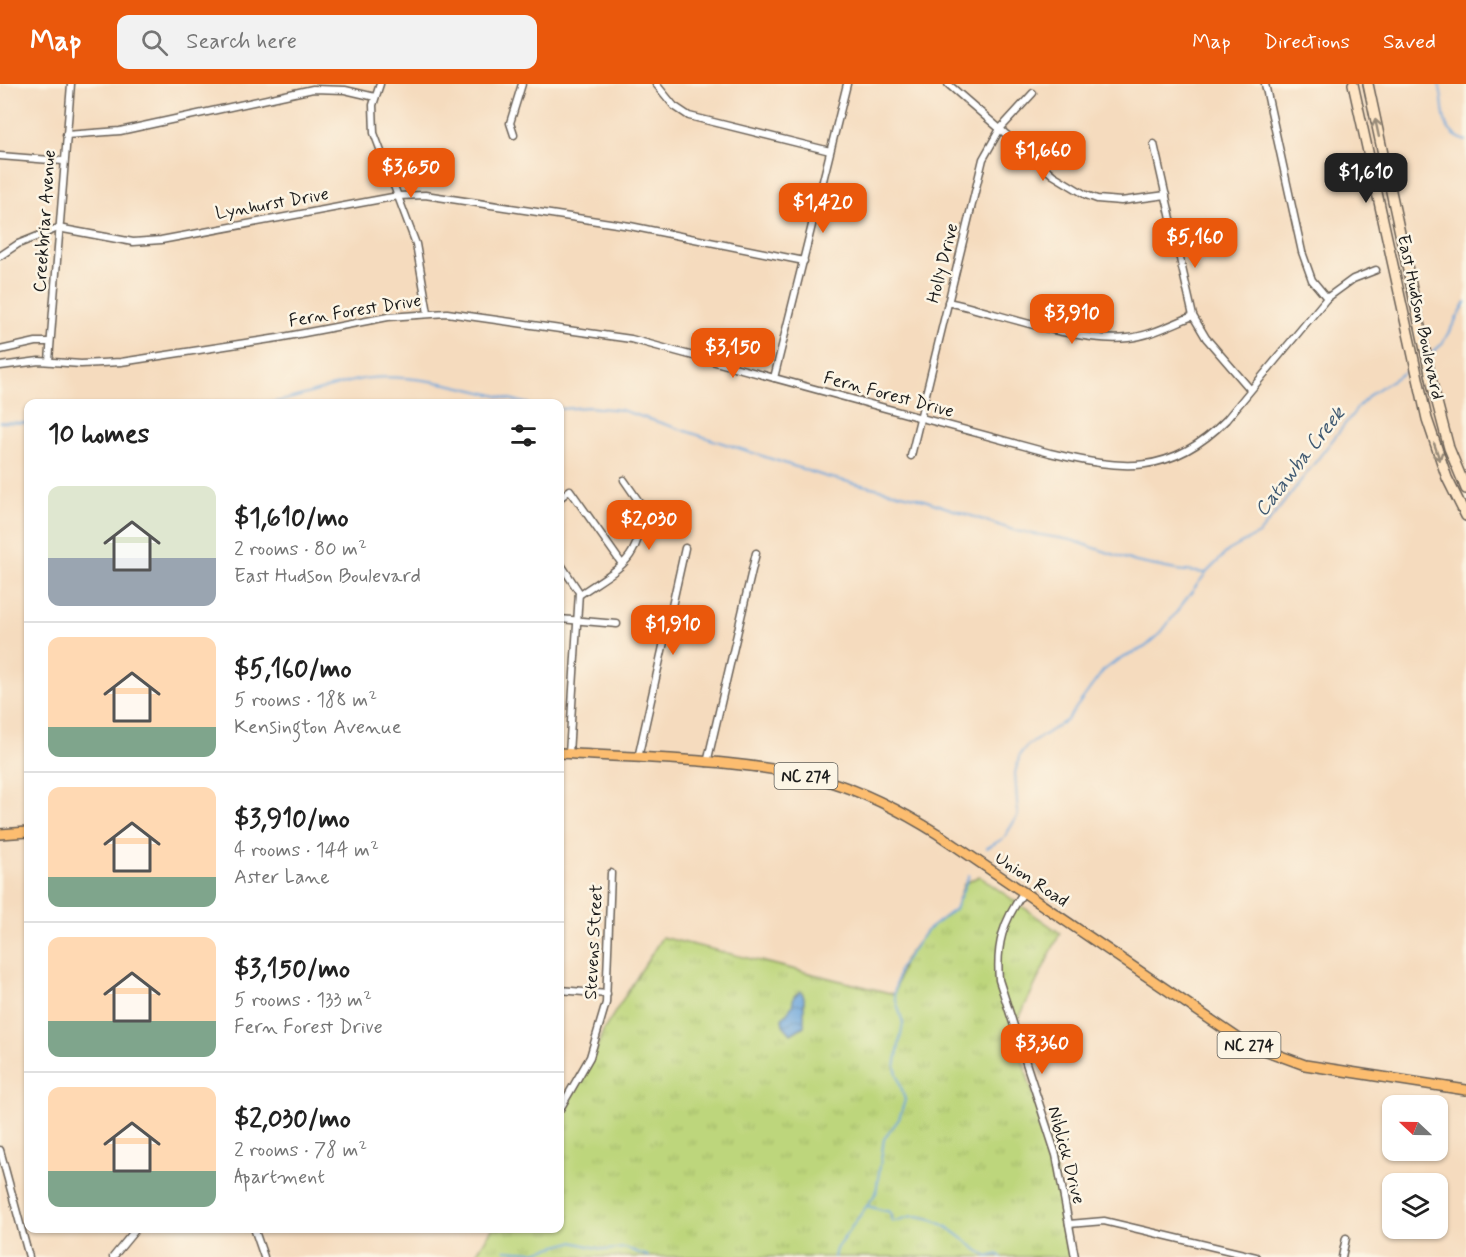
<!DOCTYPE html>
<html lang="en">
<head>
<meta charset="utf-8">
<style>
	:root { --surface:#fff; --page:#f2f2f2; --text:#222; --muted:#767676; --line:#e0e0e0; --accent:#ea580c }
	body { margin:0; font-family:Mynerve,sans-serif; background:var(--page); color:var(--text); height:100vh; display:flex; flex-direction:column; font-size:22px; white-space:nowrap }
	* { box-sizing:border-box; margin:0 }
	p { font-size:20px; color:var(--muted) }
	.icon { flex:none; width:33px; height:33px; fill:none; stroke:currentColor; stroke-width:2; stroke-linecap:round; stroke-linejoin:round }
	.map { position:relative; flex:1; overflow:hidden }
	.panel { position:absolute; left:24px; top:315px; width:540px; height:834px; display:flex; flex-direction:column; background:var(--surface); border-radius:12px; box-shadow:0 2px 4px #0004 }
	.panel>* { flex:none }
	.needle { width:39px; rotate:292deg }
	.tools { position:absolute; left:1382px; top:1011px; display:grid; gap:12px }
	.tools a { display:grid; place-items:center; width:66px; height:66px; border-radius:12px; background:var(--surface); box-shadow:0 2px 4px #0004; font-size:30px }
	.price { position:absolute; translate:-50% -51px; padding:0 14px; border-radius:12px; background:var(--accent); color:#fff; font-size:20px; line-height:39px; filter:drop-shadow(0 2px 3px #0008) }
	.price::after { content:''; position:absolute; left:50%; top:36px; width:18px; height:14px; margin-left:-9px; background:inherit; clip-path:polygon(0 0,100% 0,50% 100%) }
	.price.current { background:#222; color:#fff }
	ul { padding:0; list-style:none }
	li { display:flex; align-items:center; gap:18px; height:150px; padding:0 24px }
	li+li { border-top:2px solid var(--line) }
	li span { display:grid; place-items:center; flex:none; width:168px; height:120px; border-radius:12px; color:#555 }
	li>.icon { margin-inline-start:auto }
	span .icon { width:72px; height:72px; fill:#fffc; stroke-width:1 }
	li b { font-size:26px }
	h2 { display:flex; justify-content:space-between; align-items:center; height:72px; padding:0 24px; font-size:26px }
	header { display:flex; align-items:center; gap:36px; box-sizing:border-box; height:84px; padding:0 30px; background:var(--accent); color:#fff }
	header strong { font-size:28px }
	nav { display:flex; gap:33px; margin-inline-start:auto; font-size:21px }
	.search { width:420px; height:54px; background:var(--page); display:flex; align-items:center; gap:15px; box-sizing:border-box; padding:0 21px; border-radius:12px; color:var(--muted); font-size:22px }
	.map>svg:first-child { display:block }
	.grass { fill:url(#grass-tufts); stroke:#6c794c; stroke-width:1.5 }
	.water { fill:url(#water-waves); stroke:#44607c; stroke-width:1.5 }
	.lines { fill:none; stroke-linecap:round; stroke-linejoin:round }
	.stream { stroke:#6ba5db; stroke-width:2 }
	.minor-casing { stroke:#685f55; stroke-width:9 }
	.secondary-casing { stroke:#685f55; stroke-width:12 }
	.primary-casing { stroke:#685f55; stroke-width:12 }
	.minor { stroke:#fff; stroke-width:6 }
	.secondary { stroke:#fee5c5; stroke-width:9 }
	.primary { stroke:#fcbd6f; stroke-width:9 }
	.oneway { stroke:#988b79 }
	.labels { text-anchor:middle; stroke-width:5; stroke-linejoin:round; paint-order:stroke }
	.shield { fill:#fcf5e5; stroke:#5f5d58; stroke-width:1.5 }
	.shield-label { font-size:16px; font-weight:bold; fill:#1c1c1c }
	.street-label { font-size:18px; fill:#1c1c1c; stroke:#fcf5e5 }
	.water-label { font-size:20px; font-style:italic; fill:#405a72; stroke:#fcf5e5 }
</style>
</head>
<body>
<header>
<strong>Map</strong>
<div class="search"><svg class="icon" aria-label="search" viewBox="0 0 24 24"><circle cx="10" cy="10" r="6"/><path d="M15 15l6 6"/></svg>Search here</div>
<nav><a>Map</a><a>Directions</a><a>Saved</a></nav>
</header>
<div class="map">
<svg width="1466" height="1173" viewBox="0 0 1466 1173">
	<defs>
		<pattern id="grass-tufts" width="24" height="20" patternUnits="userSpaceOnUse" patternTransform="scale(1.5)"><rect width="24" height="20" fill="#bdd67b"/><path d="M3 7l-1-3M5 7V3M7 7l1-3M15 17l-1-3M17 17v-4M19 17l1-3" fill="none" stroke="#a2b76a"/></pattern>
		<pattern id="water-waves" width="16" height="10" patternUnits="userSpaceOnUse" patternTransform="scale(1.5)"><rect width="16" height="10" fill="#6ba5db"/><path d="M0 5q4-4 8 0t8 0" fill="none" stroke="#5786b1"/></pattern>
	</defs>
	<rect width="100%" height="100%" fill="#fcf5e5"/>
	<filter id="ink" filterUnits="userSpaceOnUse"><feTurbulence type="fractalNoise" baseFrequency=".0167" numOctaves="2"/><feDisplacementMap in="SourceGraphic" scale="12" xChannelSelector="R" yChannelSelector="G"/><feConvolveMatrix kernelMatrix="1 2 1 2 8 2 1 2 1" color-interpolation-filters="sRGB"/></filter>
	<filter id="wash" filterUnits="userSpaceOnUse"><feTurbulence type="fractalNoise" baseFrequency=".008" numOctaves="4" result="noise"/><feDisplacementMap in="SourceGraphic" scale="24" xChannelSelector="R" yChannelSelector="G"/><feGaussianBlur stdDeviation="1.35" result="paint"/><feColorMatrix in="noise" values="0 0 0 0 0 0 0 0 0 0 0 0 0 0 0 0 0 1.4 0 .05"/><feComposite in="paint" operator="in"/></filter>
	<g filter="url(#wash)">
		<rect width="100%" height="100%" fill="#f5dbbe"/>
		<!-- grass -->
		<polygon class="grass" points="979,792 1060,849 1013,947 1053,1072 1071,1173 474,1173 492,1145 560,1144 560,1032 595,969 603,947 662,853 894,910 904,876 926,847 955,825 964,800"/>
		<!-- water -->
		<polygon class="water" points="801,907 804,913 804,942 791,950 783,941 782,935 792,922 794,912"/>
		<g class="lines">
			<!-- stream -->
			<g class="stream">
				<path d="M1439,0c8,25 -3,46 27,57"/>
				<polyline points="1430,271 1442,260 1466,218"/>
				<path d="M263,320c32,-4 62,-17 94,-24 49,-11 124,12 172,24"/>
				<polyline points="560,325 589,323 621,326 827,393 915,413 1016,447 1071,456 1136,478 1176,486 1206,489"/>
				<polyline points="0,338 28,339"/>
				<polyline points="987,764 1004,754 1018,731 1015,689 1020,670 1027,662 1067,636 1103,587 1115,578 1145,563 1160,550 1206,489 1228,467 1260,449 1359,322 1372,309 1413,283"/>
				<path d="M867,1122l23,6 2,9c9,0 15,-5 23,-5 29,1 50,27 73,41l10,-3 3,3"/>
				<polyline points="505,1166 534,1168 572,1158 606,1166 625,1164 648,1172"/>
				<polyline points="834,1173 836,1165 876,1109 884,1055 899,1035 905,1016 895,983 903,939 894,910 899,885 926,847 955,825 969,791"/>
			</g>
		</g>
	</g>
	<g filter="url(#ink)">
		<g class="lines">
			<defs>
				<g id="minor">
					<polyline points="380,0 373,21 374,49 416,160 428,229"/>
					<polyline points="656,0 674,22 689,32 830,67"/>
					<polyline points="948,0 1053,91 1086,111 1097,115 1121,117 1166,111"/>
					<polyline points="1265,0 1302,168 1312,196 1327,214"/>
					<polyline points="66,51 120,47 313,5 345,6 375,13"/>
					<polyline points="514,51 510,39 522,0"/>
					<polyline points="1154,60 1193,232 1206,254 1250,305"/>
					<polyline points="0,72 63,77"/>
					<polyline points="0,172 18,160 58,144 133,158 161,156 398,112 425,111 630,142 804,177"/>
					<path d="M948,218c50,11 132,42 180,36 22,-2 44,-14 65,-22"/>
					<polyline points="0,266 36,258 50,258"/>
					<polyline points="49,277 71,0"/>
					<path d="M0,282l39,-5 42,3 40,-2 157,-24 110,-21 59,-4 184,26 419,114c71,17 120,24 176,-33l101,-122 26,-19 23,-9"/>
					<polyline points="774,294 847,0"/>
					<polyline points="911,372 983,75 1000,45 1033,9"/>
					<polyline points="560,414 570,406 622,480"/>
					<polyline points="560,479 579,508 569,670"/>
					<path d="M579,511c42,-29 62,-33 63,-89l-18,-26"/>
					<polyline points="560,535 617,540"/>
					<polyline points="638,674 685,464"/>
					<polyline points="707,679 756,469"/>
					<path d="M1023,809c-20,29 -27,51 -24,87l57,175 19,102"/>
					<polyline points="560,906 607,910"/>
					<polyline points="560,1025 590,973 606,919 611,789"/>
					<polyline points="0,1066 29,1173"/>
					<polyline points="1069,1140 1104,1137 1256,1173"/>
					<polyline points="254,1144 264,1173"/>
					<polyline points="113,1173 137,1144"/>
					<polyline points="1342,1173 1346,1154"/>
				</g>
				<g id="secondary">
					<polyline points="1353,0 1427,335 1447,394 1466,432"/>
					<polyline points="1368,0 1433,303 1449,364 1466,405"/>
				</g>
				<g id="primary">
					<path d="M560,669c83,6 187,5 267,28 40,12 76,31 111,53l307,209 60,22 161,25"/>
					<polyline points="0,750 28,748"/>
				</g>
			</defs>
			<!-- minor casing -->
			<use href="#minor" class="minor-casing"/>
			<!-- secondary casing -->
			<use href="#secondary" class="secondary-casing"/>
			<!-- primary casing -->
			<use href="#primary" class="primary-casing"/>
			<!-- minor -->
			<use href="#minor" class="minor"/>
			<!-- secondary -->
			<use href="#secondary" class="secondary"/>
			<!-- primary -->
			<use href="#primary" class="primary"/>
		</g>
		<!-- one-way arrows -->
		<defs><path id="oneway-shaft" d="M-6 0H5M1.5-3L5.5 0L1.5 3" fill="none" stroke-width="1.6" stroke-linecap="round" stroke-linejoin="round" transform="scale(1.5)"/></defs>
		<g class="oneway">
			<use href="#oneway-shaft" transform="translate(1377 44) rotate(-102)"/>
			<use href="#oneway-shaft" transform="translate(1437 368) rotate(71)"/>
		</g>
	</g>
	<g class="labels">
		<!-- shield labels -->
		<g class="shield">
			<rect x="774.5" y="679" width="63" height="26" rx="4.5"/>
			<rect x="1217.5" y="948" width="63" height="26" rx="4.5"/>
		</g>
		<g class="shield-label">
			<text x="806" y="698">NC 274</text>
			<text x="1249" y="967">NC 274</text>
		</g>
		<!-- street labels -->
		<g class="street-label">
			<text transform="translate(272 119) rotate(-10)" y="6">Lynhurst Drive</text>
			<text transform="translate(44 137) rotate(-86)" y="6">Creekbriar Avenue</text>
			<text transform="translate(942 179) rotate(-76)" y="6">Holly Drive</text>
			<text transform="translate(355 226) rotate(-9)" y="6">Fern Forest Drive</text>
			<text transform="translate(1421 233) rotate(78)" y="6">East Hudson Boulevard</text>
			<text transform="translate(889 310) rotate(15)" y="6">Fern Forest Drive</text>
			<text transform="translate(1032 795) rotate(34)" y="6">Union Road</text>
			<text transform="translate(593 858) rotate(-87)" y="6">Stevens Street</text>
			<text transform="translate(1067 1071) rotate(75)" y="6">Niblick Drive</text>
		</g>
		<!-- water labels -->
		<g class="water-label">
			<text transform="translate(1299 377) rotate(-52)" y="7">Catawba Creek</text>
		</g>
	</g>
</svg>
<div class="tools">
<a><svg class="needle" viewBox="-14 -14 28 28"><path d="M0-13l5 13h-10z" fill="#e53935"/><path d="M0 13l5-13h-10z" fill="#767676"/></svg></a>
<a><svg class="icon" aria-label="layers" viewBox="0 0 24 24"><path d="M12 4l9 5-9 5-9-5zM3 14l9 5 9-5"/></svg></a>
</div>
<b class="price" style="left:1043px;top:98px">$1,660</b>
<b class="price" style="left:411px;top:115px">$3,650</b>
<b class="price current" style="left:1366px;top:120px">$1,610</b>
<b class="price" style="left:823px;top:150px">$1,420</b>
<b class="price" style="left:1195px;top:185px">$5,160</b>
<b class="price" style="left:1072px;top:261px">$3,910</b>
<b class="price" style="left:733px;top:295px">$3,150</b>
<b class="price" style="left:649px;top:467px">$2,030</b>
<b class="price" style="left:673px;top:572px">$1,910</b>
<b class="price" style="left:1042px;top:991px">$3,360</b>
<section class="panel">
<h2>10 homes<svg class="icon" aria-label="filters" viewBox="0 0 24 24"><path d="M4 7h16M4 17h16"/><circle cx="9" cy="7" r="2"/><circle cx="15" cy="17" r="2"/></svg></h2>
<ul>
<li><span style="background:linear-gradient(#dfe7d0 60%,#9aa5b1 0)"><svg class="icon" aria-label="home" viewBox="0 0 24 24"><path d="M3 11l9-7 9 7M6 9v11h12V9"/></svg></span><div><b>$1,610/mo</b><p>2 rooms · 80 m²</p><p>East Hudson Boulevard</p></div></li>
<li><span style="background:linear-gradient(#ffd9b3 75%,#7fa58c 0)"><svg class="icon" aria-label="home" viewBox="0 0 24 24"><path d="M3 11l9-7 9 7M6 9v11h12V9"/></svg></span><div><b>$5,160/mo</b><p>5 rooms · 188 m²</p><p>Kensington Avenue</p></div></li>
<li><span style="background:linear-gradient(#ffd9b3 75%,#7fa58c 0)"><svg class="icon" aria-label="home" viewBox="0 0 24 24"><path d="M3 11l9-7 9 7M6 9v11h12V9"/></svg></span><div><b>$3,910/mo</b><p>4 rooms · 144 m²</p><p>Aster Lane</p></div></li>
<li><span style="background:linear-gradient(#ffd9b3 70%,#7fa58c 0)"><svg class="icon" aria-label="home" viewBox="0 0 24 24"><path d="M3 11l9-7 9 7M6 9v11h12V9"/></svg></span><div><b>$3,150/mo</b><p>5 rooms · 133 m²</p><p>Fern Forest Drive</p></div></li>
<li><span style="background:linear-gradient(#ffd9b3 70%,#7fa58c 0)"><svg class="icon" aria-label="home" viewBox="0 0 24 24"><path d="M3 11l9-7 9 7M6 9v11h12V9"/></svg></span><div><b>$2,030/mo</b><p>2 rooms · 78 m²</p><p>Apartment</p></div></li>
</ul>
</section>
</div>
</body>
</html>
